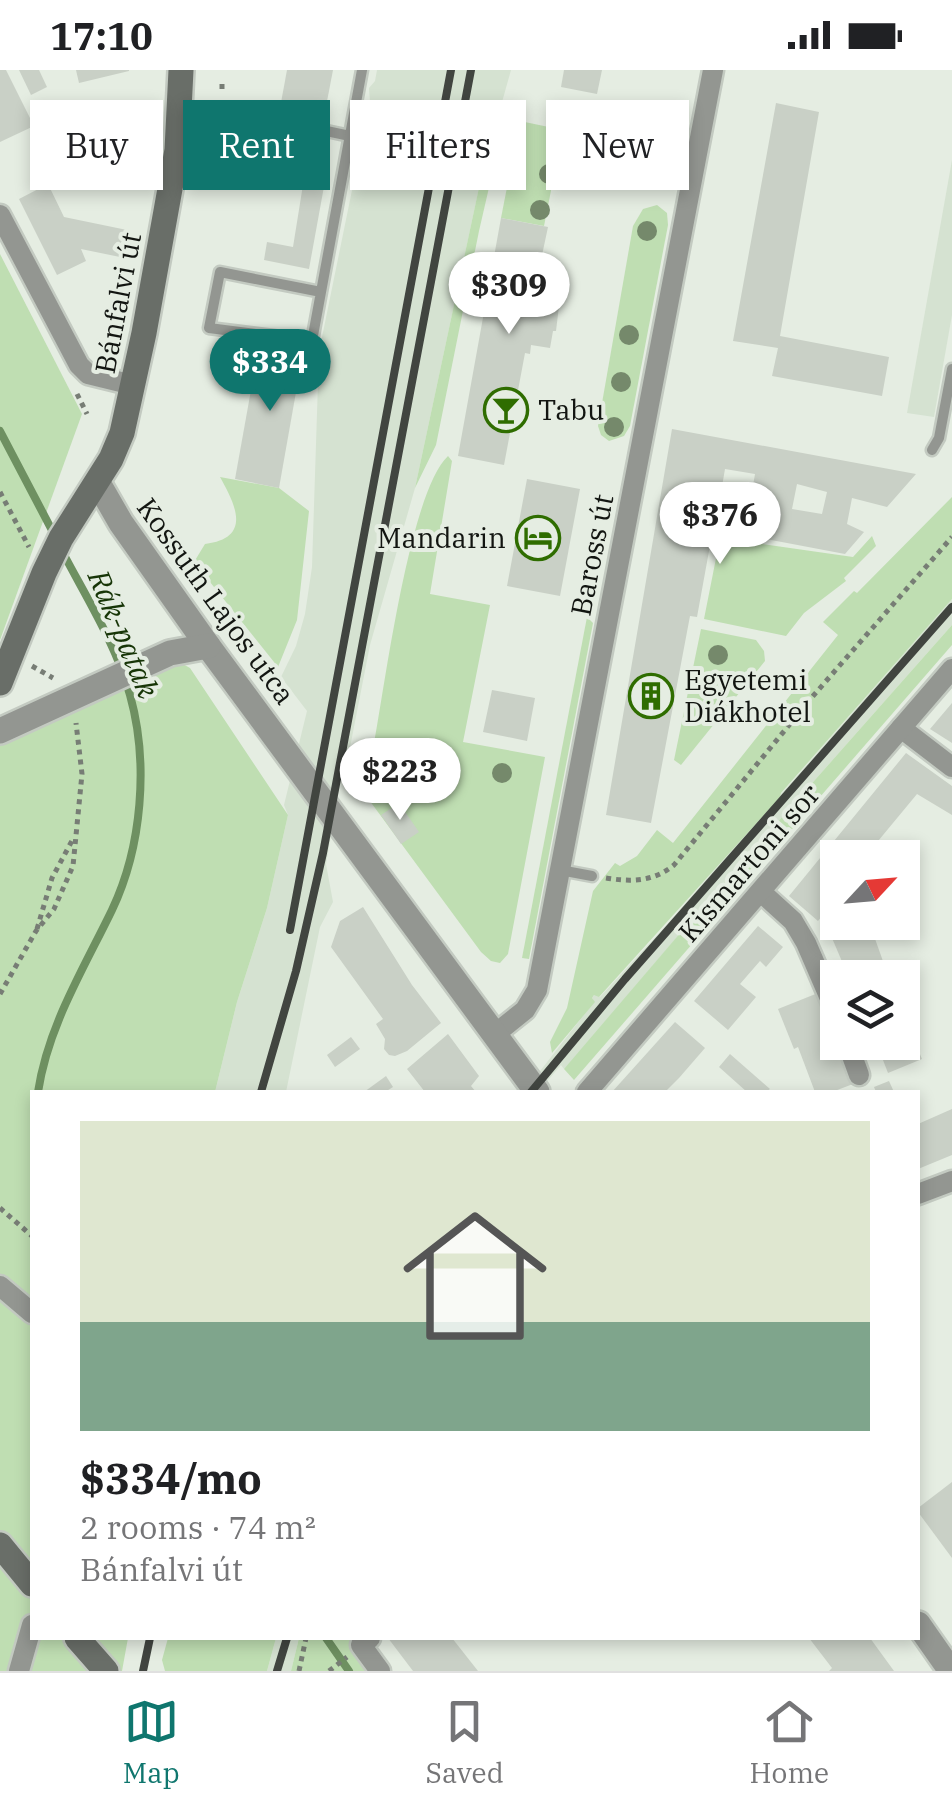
<!DOCTYPE html>
<html lang="en">
<head>
<meta charset="utf-8">
<style>
	:root { --surface:#fff; --page:#f6f6f6; --text:#202124; --muted:#757577; --line:#e0e0e0; --accent:#0f766e }
	body { margin:0; font-family:"IBM Plex Serif",serif; background:var(--page); color:var(--text); height:100vh; display:flex; flex-direction:column; font-size:38px; white-space:nowrap }
	* { box-sizing:border-box; margin:0 }
	p { font-size:32px; color:var(--muted) }
	.icon { flex:none; width:55px; height:55px; fill:none; stroke:currentColor; stroke-width:2; stroke-linecap:round; stroke-linejoin:round }
	.map { position:relative; flex:1; overflow:hidden }
	.side { position:absolute; left:30px; top:1020px; width:890px; height:550px; display:flex; flex-direction:column; background:var(--surface); border-radius:0px; box-shadow:0 5px 15px #0003 }
	.side>* { flex:none }
	.guide { position:absolute; left:30px; top:30px; width:892px; height:90px; display:flex; gap:20px }
	.needle { width:65px; rotate:64deg }
	.tools { position:absolute; left:820px; top:770px; display:grid; gap:20px }
	.tools a { display:grid; place-items:center; width:100px; height:100px; border-radius:0px; background:var(--surface); box-shadow:0 5px 15px #0003; font-size:50px }
	.price { position:absolute; translate:-50% -85px; padding:0 22px; border-radius:35px; background:#fff; color:#222; font-size:32px; line-height:65px; filter:drop-shadow(0 2px 5px #0008) }
	.price::after { content:''; position:absolute; left:50%; top:60px; width:30px; height:22px; margin-left:-15px; background:inherit; clip-path:polygon(0 0,100% 0,50% 100%) }
	.price.on { background:var(--accent); color:#fff }
	ul { padding:0; list-style:none }
	li { display:grid; align-content:center; gap:20px; height:530px; padding:0 50px }
	li+li { border-top:2px solid var(--line) }
	li span { display:grid; place-items:center; height:310px; border-radius:0px; color:#555 }
	li>.icon { margin-inline-start:auto }
	span .icon { width:180px; height:180px; fill:#fffc; stroke-width:1 }
	li b { font-size:42px }
	.pill { padding:0 35px; border-radius:0px; background:var(--surface); box-shadow:0 5px 15px #0003; font-size:35px; line-height:90px }
	.pill.on { background:var(--accent); color:#fff }
	.status { display:flex; justify-content:space-between; align-items:center; height:70px; padding:0 50px; background:var(--surface); direction:ltr }
	.status svg { height:28px; fill:currentColor }
	.dock { display:flex; justify-content:space-around; align-items:center; height:140px; border-top:2px solid var(--line); background:var(--surface); font-size:28px; color:var(--muted) }
	.dock a { display:grid; justify-items:center; gap:5px }
	.dock .on { color:var(--accent) }
	.map>svg:first-child { display:block }
	.built { fill:#d5e2d1 }
	.green { fill:#bfdeb2 }
	.lines { fill:none; stroke-linecap:round; stroke-linejoin:round }
	.stream { stroke:#6e9061; stroke-width:8 }
	.building { fill:#c9d0c6; fill-rule:evenodd }
	.service-casing { stroke:#c3cac1; stroke-width:15 }
	.minor-casing { stroke:#c3cac1; stroke-width:25 }
	.tertiary-casing { stroke:#c3cac1; stroke-width:30 }
	.secondary-casing { stroke:#c3cac1; stroke-width:30 }
	.path { stroke:#777d75; stroke-width:5; stroke-dasharray:5 5; stroke-linecap:butt }
	.service { stroke:#939691; stroke-width:10 }
	.minor { stroke:#939691; stroke-width:20 }
	.tertiary { stroke:#939691; stroke-width:25 }
	.secondary { stroke:#696e68; stroke-width:25 }
	.rail { stroke:#414540; stroke-width:8 }
	.tree { fill:#75896b }
	.labels { text-anchor:middle; stroke-width:8; stroke-linejoin:round; paint-order:stroke }
	.street-label { font-size:28px; fill:#121511; stroke:#e5ede2 }
	.poi-label { font-size:28px; fill:#121511; stroke:#e5ede2; text-anchor:start }
	.water-label { font-size:30px; font-style:italic; fill:#173507; stroke:#e5ede2 }
</style>
</head>
<body>
<div class="status"><b>17:10</b><svg viewBox="0 0 49 12"><path d="M0 12V9h3v3zM5 12V6h3v6zM10 12V3h3v9zM15 12V0h3v12zM26 1h20v11H26zM47 4h2v5h-2z"/></svg></div>
<div class="map">
<svg width="952" height="1601" viewBox="0 0 952 1601">
	<rect width="100%" height="100%" fill="#e5ede2"/>
	<!-- built -->
	<g class="built">
		<polygon points="377,0 511,0 482,104 415,418 370,575 346,698 343,696 326,794 333,832 320,857 286,1022 215,1022 237,932 267,838 288,745 284,735 307,641 281,607 296,576 305,544 312,497 319,282 370,32 369,18 375,11"/>
		<polygon points="952,90 952,245 934,347 907,343"/>
		<polygon points="952,529 952,555 699,841 569,995 564,999 561,995 538,1022 537,1005 594,932 592,928 595,924 600,927 662,860"/>
		<polygon points="276,1568 299,1568 291,1601 267,1601"/>
	</g>
	<!-- green -->
	<g class="green">
		<polygon points="505,48 479,161 436,375 415,418 490,66"/>
		<polygon points="520,51 563,60 544,156 501,148"/>
		<polygon points="657,135 667,143 668,155 630,356 624,366 609,371 601,365 598,356 633,156 643,139"/>
		<polygon points="0,184 82,344 0,570"/>
		<path d="M448,386l4,5 -22,133 60,11 -27,137 82,15 -37,197 -8,9 -9,-2 -10,-9 -131,-178 24,-30c11,-59 36,-253 74,-288z"/>
		<path d="M220,407l59,11 30,23 -12,109 -19,47 -84,-105 11,-18c48,-6 30,-40 15,-67z"/>
		<polygon points="952,427 952,529 781,723 780,727 599,927 594,925 592,928 595,932 552,983 550,972 567,938 593,821 615,793 620,796 637,786 657,760 673,773 838,565 823,552 854,521 857,523"/>
		<polygon points="872,466 876,476 844,508 846,511 804,543 786,566 704,549 720,468 853,487"/>
		<polygon points="587,547 593,553 529,889 522,888"/>
		<polygon points="952,555 952,575 574,1010 564,999 699,841"/>
		<polygon points="701,559 756,570 764,581 765,591 681,695 674,690"/>
		<polygon points="181,593 190,598 288,745 267,838 237,932 215,1022 32,1022 32,1568 128,1568 122,1601 0,1601 0,673 148,600"/>
		<polygon points="168,1568 276,1568 267,1601 165,1601 162,1590"/>
		<polygon points="299,1568 357,1568 371,1601 291,1601"/>
	</g>
	<g class="lines">
		<!-- stream -->
		<g class="stream">
			<polyline points="0,361 56,468"/>
			<path d="M38,1022c10,-66 45,-122 74,-182 30,-63 37,-147 18,-215 -14,-51 -44,-98 -68,-144"/>
			<polyline points="326,1568 349,1601"/>
		</g>
	</g>
	<!-- building -->
	<g class="building">
		<polygon points="0,0 6,0 34,56 0,72"/>
		<polygon points="19,0 39,0 47,17 31,25"/>
		<polygon points="76,0 129,0 129,1 79,13"/>
		<polygon points="287,0 333,0 324,47 280,38"/>
		<polygon points="564,0 602,0 597,24 561,17"/>
		<polygon points="776,33 819,42 780,266 889,287 882,326 772,306 778,278 733,271"/>
		<polygon points="76,37 154,61 146,88 67,65"/>
		<polygon points="306,96 327,100 309,199 264,190 267,172 293,177"/>
		<polygon points="48,114 64,147 127,160 120,187 81,179 86,191 57,205 19,129"/>
		<polygon points="501,148 548,157 541,190 547,191 545,200 563,203 556,261 553,261 550,278 531,275 530,284 525,283 504,395 458,386"/>
		<polygon points="260,270 304,277 279,418 235,409"/>
		<path d="M672,359l244,45 -29,33 -35,-9 -5,26 17,8 -19,22 -132,-25 -16,88 -7,-1 -39,207 -45,-8zM725,399l30,5 -5,29 -30,-5zM797,414l30,8 -5,22 -30,-5z"/>
		<polygon points="527,409 580,419 560,526 507,516"/>
		<polygon points="492,620 535,628 527,671 483,662"/>
		<polygon points="952,633 952,673 930,659"/>
		<polygon points="906,683 952,716 952,745 917,724 864,788 838,788 838,818 827,831 831,835 818,851 789,826"/>
		<polygon points="358,688 385,693 380,720 353,714"/>
		<polygon points="399,733 419,762 401,774 381,745"/>
		<polygon points="363,837 412,915 441,953 407,981 395,986 389,985 384,979 385,969 376,954 383,949 331,877 340,851"/>
		<polygon points="850,852 869,852 889,908 849,908 829,861"/>
		<polygon points="758,856 783,877 766,897 760,891 740,914 756,927 728,960 694,931"/>
		<polygon points="818,923 853,1014 832,1022 815,1022 798,977 794,979 778,939"/>
		<polygon points="902,941 922,989 888,1003 876,972 902,972"/>
		<polygon points="675,952 705,978 679,1008 665,1022 612,1022"/>
		<polygon points="448,964 479,1006 471,1016 476,1022 425,1022 407,999"/>
		<polygon points="351,967 360,979 335,997 327,985"/>
		<polygon points="730,984 770,1019 766,1022 747,1022 719,997"/>
		<polygon points="386,1006 393,1017 385,1022 364,1022"/>
		<polygon points="889,1011 894,1022 876,1022 874,1017"/>
		<polygon points="952,1039 952,1085 918,1099 918,1054"/>
		<polygon points="952,1412 952,1488 918,1442 918,1438"/>
		<polygon points="388,1568 452,1568 478,1601 413,1601"/>
		<polygon points="809,1568 870,1568 894,1601 829,1601 832,1598"/>
	</g>
	<g class="lines">
		<defs>
			<g id="service">
				<polyline points="182,41 232,41 350,66"/>
				<polyline points="321,222 312,271 209,258 220,202 321,222 362,0"/>
				<polyline points="932,380 939,368 952,299"/>
				<polyline points="560,800 592,806"/>
			</g>
			<g id="minor">
				<polyline points="0,145 79,295 88,304 133,315"/>
				<polyline points="901,658 952,697"/>
				<polyline points="761,822 793,851 806,873 838,947"/>
				<polyline points="495,964 525,940 537,920 713,0"/>
				<polyline points="847,972 859,1005"/>
				<polyline points="587,1022 952,599"/>
				<polyline points="918,1124 952,1111"/>
				<polyline points="0,1216 32,1243"/>
				<polyline points="370,1568 361,1575 380,1601"/>
				<polyline points="19,1601 32,1555"/>
			</g>
			<g id="tertiary">
				<polyline points="98,413 121,453 208,576 537,1022"/>
				<polyline points="0,661 170,583 208,576"/>
				<polyline points="918,1554 951,1601"/>
			</g>
			<g id="secondary">
				<polyline points="0,613 44,503 61,468 111,389 122,363 144,263 177,80 181,0"/>
				<polyline points="0,1475 32,1514"/>
				<polyline points="77,1568 106,1601"/>
			</g>
		</defs>
		<!-- service casing -->
		<use href="#service" class="service-casing"/>
		<!-- minor casing -->
		<use href="#minor" class="minor-casing"/>
		<!-- tertiary casing -->
		<use href="#tertiary" class="tertiary-casing"/>
		<!-- secondary casing -->
		<use href="#secondary" class="secondary-casing"/>
		<!-- path -->
		<g class="path">
			<polyline points="222,19 222,10"/>
			<polyline points="77,324 87,344"/>
			<polyline points="0,422 29,477"/>
			<polyline points="32,596 53,608"/>
			<path d="M606,808c25,4 47,4 68,-13l139,-169 139,-159"/>
			<polyline points="37,859 52,808 74,767"/>
			<polyline points="0,924 36,861 54,839 73,796 82,704 76,653"/>
			<polyline points="0,1138 32,1166"/>
			<polyline points="299,1601 306,1568"/>
			<polyline points="329,1601 347,1587"/>
		</g>
		<!-- service -->
		<use href="#service" class="service"/>
		<!-- minor -->
		<use href="#minor" class="minor"/>
		<!-- tertiary -->
		<use href="#tertiary" class="tertiary"/>
		<!-- secondary -->
		<use href="#secondary" class="secondary"/>
		<!-- rail -->
		<g class="rail">
			<polyline points="290,860 451,0"/>
			<polyline points="261,1022 296,901 323,783 471,0"/>
			<polyline points="531,1022 625,909 952,537"/>
			<polyline points="143,1601 150,1568"/>
			<polyline points="277,1601 287,1568"/>
		</g>
	</g>
	<!-- trees -->
	<g class="tree">
		<circle cx="549" cy="104" r="10"/>
		<circle cx="540" cy="140" r="10"/>
		<circle cx="647" cy="161" r="10"/>
		<circle cx="629" cy="265" r="10"/>
		<circle cx="621" cy="312" r="10"/>
		<circle cx="614" cy="357" r="10"/>
		<circle cx="718" cy="585" r="10"/>
		<circle cx="502" cy="703" r="10"/>
	</g>
	<!-- icons -->
	<defs>
		<symbol id="bar-ring" viewBox="-11 -11 22 22"><circle r="9.5" fill="#e5ede2" stroke="#2f6d00" stroke-width="1.5"/><path d="M-6-5H6L.8 .8V4.5H3.5V6h-7V4.5H-.8V.8Z" fill="#2f6d00"/></symbol>
		<symbol id="hotel-ring" viewBox="-11 -11 22 22"><circle r="9.5" fill="#e5ede2" stroke="#2f6d00" stroke-width="1.5"/><path d="M-6-4.5h1.5V1H6V5H4.5V3h-9V5H-6ZM-4 0a1.8 1.8 0 1 1 3.6 0ZM.5 0V-2.5h3Q6-2.5 6 0Z" fill="#2f6d00"/></symbol>
		<symbol id="building-ring" viewBox="-11 -11 22 22"><circle r="9.5" fill="#e5ede2" stroke="#2f6d00" stroke-width="1.5"/><path d="M-4-6H4V6H1V3H-1V6H-4ZM-2.5-4.3h1.7v1.8h-1.7ZM.8-4.3h1.7v1.8H.8ZM-2.5-1h1.7V.8h-1.7ZM.8-1h1.7V.8H.8Z" fill="#2f6d00"/></symbol>
	</defs>
	<g fill-rule="evenodd">
		<use href="#bar-ring" x="481" y="315" width="50" height="50"/>
		<use href="#hotel-ring" x="513" y="443" width="50" height="50"/>
		<use href="#building-ring" x="626" y="601" width="50" height="50"/>
	</g>
	<g class="labels">
		<!-- street labels -->
		<g class="street-label">
			<text transform="translate(118 233) rotate(-79)" y="10">Bánfalvi út</text>
			<text transform="translate(592 485) rotate(-79)" y="10">Baross út</text>
			<text transform="translate(216 531) rotate(54)" y="10">Kossuth Lajos utca</text>
			<text transform="translate(749 793) rotate(-49)" y="10">Kismartoni sor</text>
		</g>
		<!-- poi labels -->
		<g class="poi-label">
			<text x="538" y="350">Tabu</text>
			<text x="506" y="478" text-anchor="end">Mandarin</text>
			<text x="684" y="620">Egyetemi<tspan x="684" dy="32">Diákhotel</tspan></text>
		</g>
		<!-- water labels -->
		<g class="water-label">
			<text transform="translate(123 564) rotate(67)" y="10">Rák-patak</text>
		</g>
	</g>
</svg>
<div class="tools">
<a><svg class="needle" viewBox="-14 -14 28 28"><path d="M0-13l5 13h-10z" fill="#e53935"/><path d="M0 13l5-13h-10z" fill="#757577"/></svg></a>
<a><svg class="icon" aria-label="layers" viewBox="0 0 24 24"><path d="M12 4l9 5-9 5-9-5zM3 14l9 5 9-5"/></svg></a>
</div>
<b class="price" style="left:509px;top:267px">$309</b>
<b class="price on" style="left:270px;top:344px">$334</b>
<b class="price" style="left:720px;top:497px">$376</b>
<b class="price" style="left:400px;top:753px">$223</b>
<div class="guide">
<a class="pill">Buy</a>
<a class="pill on">Rent</a>
<a class="pill">Filters</a>
<a class="pill">New</a>
</div>
<section class="side">
<ul>
<li><span style="background:linear-gradient(#dfe7d0 65%,#7fa58c 0)"><svg class="icon" aria-label="home" viewBox="0 0 24 24"><path d="M3 11l9-7 9 7M6 9v11h12V9"/></svg></span><div><b>$334/mo</b><p>2 rooms · 74 m²</p><p>Bánfalvi út</p></div></li>
</ul>
</section>
</div>
<nav class="dock">
<a class="on"><svg class="icon" aria-label="map" viewBox="0 0 24 24"><path d="M3 6l6-2 6 2 6-2v14l-6 2-6-2-6 2zM9 4v14M15 6v14"/></svg>Map</a>
<a><svg class="icon" aria-label="saved" viewBox="0 0 24 24"><path d="M7 4h10v16l-5-4-5 4z"/></svg>Saved</a>
<a><svg class="icon" aria-label="home" viewBox="0 0 24 24"><path d="M3 11l9-7 9 7M6 9v11h12V9"/></svg>Home</a>
</nav>
</body>
</html>
